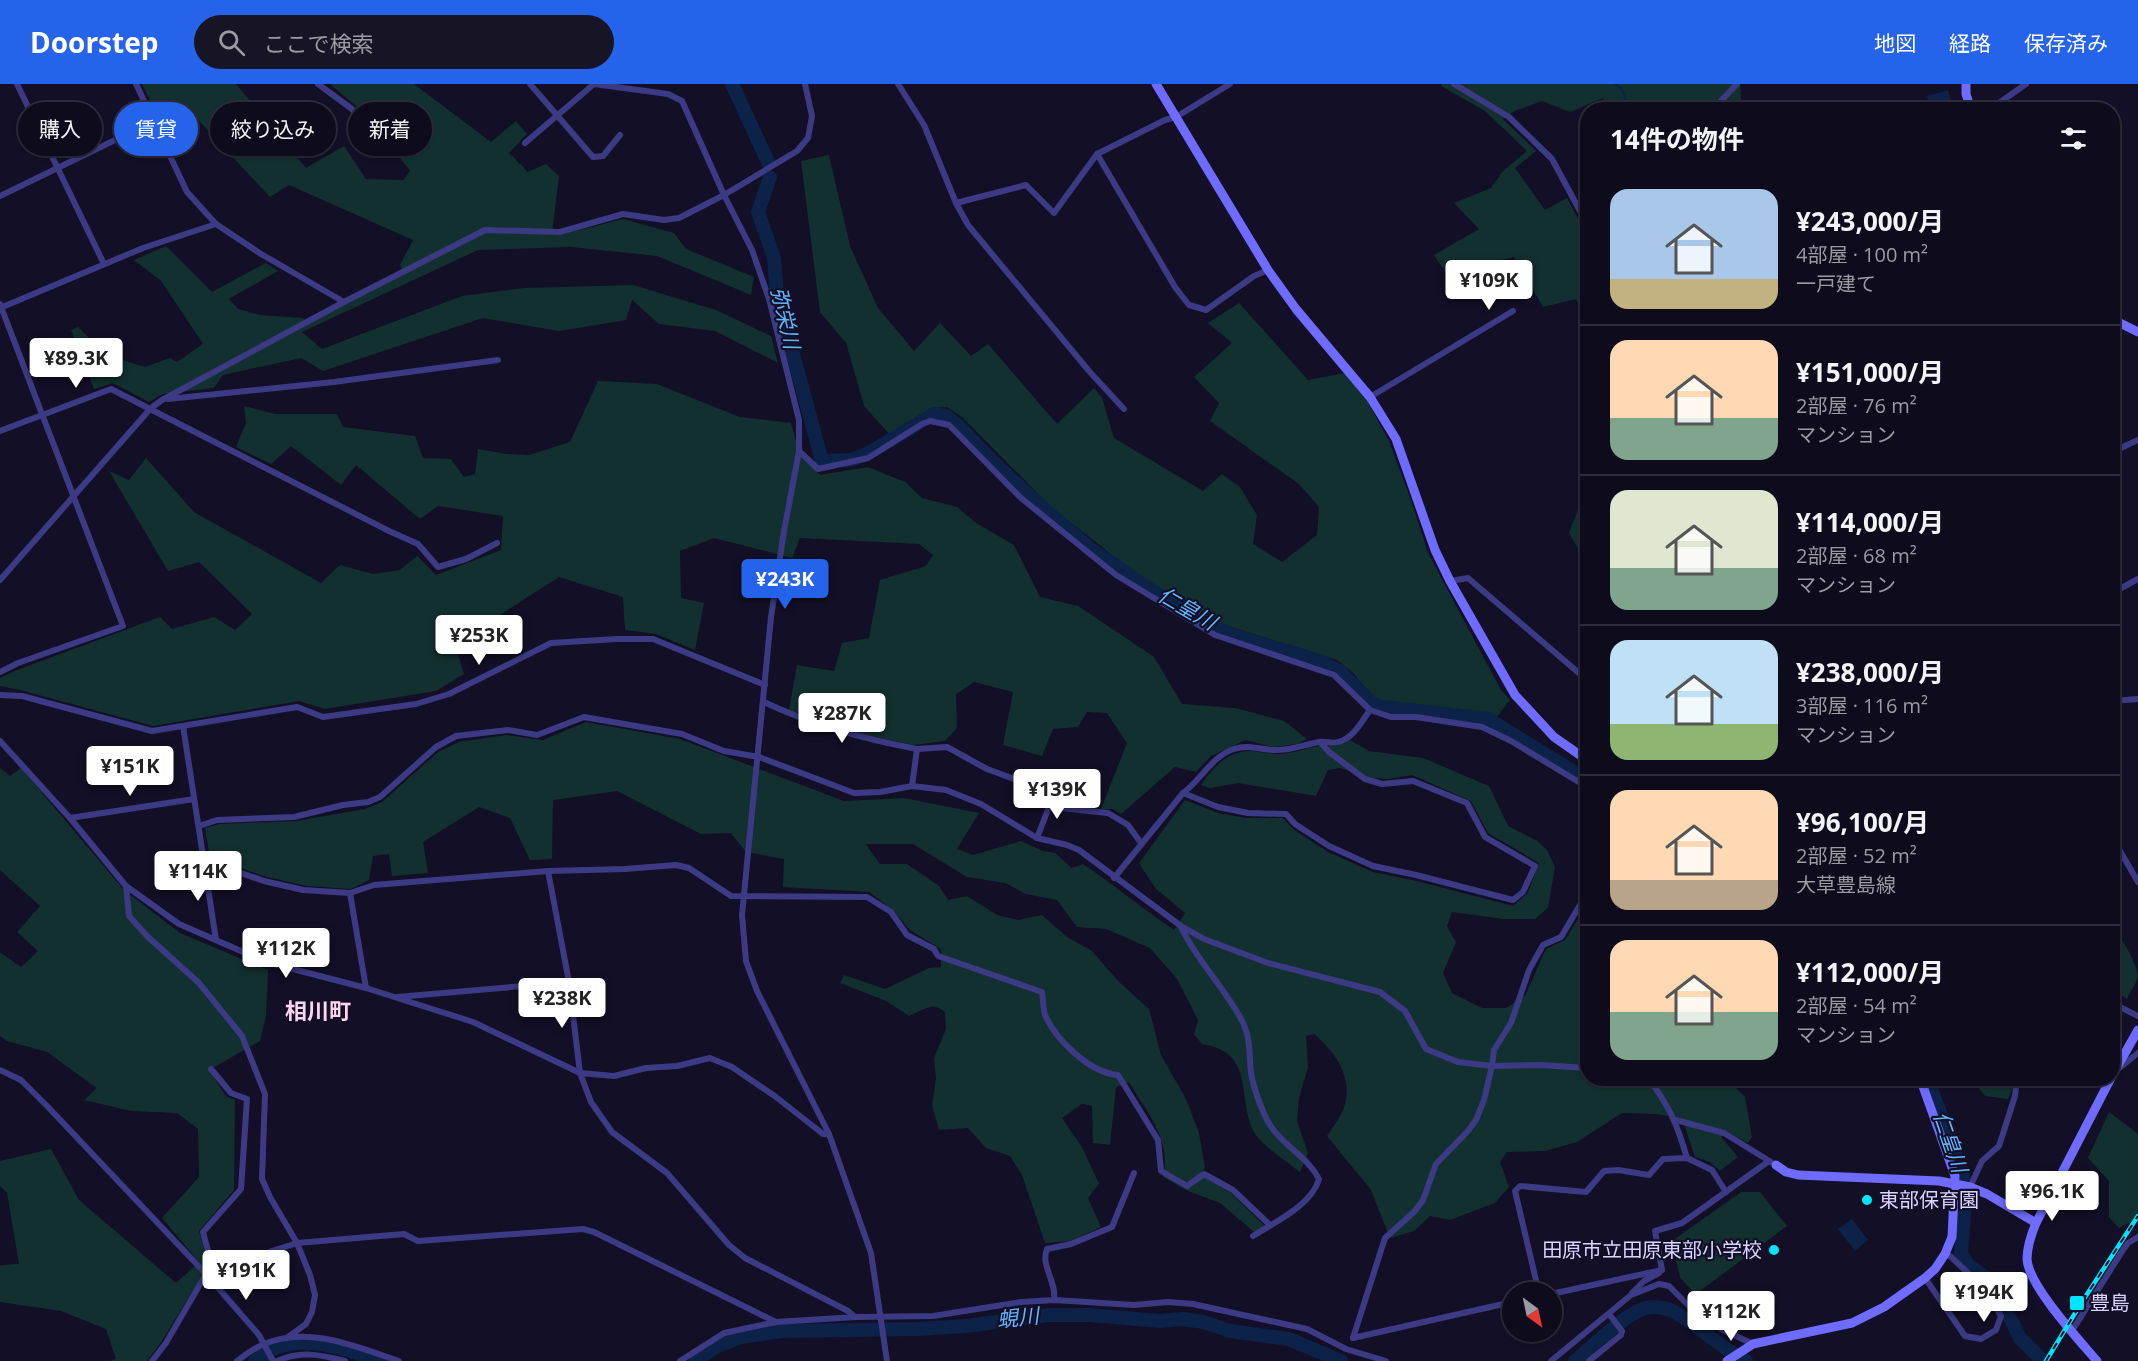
<!DOCTYPE html>
<html lang="ja">
<head>
<meta charset="utf-8">
<style>
	:root { --surface:#0e0b1c; --page:#171425; --text:#f1f3f6; --muted:#9b9ba3; --line:#2e2b3b; --accent:#2563eb }
	body { margin:0; font-family:"Open Sans","Noto Sans JP",sans-serif; background:var(--page); color:var(--text); height:100vh; display:flex; flex-direction:column; font-size:22px; white-space:nowrap }
	* { box-sizing:border-box; margin:0 }
	p { font-size:20px; color:var(--muted) }
	.icon { flex:none; width:33px; height:33px; fill:none; stroke:currentColor; stroke-width:2; stroke-linecap:round; stroke-linejoin:round }
	.map { position:relative; flex:1; overflow:hidden }
	.sheet { position:absolute; left:1580px; top:18px; width:540px; height:984px; display:flex; flex-direction:column; background:var(--surface); border-radius:24px; box-shadow:0 2px 4px #0004,0 0 0 2px var(--line) }
	.sheet>* { flex:none }
	.hud { position:absolute; left:18px; top:18px; width:570px; height:54px; display:flex; gap:12px }
	.needle { width:39px; rotate:147deg }
	.fabs { position:absolute; left:1502px; top:1198px; display:grid; gap:12px }
	.fabs a { display:grid; place-items:center; width:60px; height:60px; border-radius:50%; background:var(--surface); box-shadow:0 2px 4px #0004,0 0 0 2px var(--line); font-size:30px }
	.price { position:absolute; translate:-50% -51px; padding:0 14px; border-radius:6px; background:#fff; color:#222; font-size:20px; line-height:39px; filter:drop-shadow(0 2px 3px #0008) }
	.price::after { content:''; position:absolute; left:50%; top:36px; width:18px; height:14px; margin-left:-9px; background:inherit; clip-path:polygon(0 0,100% 0,50% 100%) }
	.price.on { background:var(--accent); color:#fff }
	ul { padding:0; list-style:none }
	li { display:flex; align-items:center; gap:18px; height:150px; padding:0 30px }
	li+li { border-top:2px solid var(--line) }
	li span { display:grid; place-items:center; flex:none; width:168px; height:120px; border-radius:18px; color:#555 }
	li>.icon { margin-inline-start:auto }
	span .icon { width:72px; height:72px; fill:#fffc; stroke-width:1 }
	li b { font-size:26px }
	h2 { display:flex; justify-content:space-between; align-items:center; height:72px; padding:0 30px; font-size:26px }
	.chip { padding:0 21px; border-radius:27px; background:var(--surface); box-shadow:0 2px 4px #0004,0 0 0 2px var(--line); font-size:21px; line-height:54px }
	.chip.on { background:var(--accent); color:#fff }
	header { display:flex; align-items:center; gap:36px; box-sizing:border-box; height:84px; padding:0 30px; background:var(--accent); color:#fff }
	header strong { font-size:28px }
	nav { display:flex; gap:33px; margin-inline-start:auto; font-size:21px }
	.search { width:420px; height:54px; background:var(--page); display:flex; align-items:center; gap:15px; box-sizing:border-box; padding:0 21px; border-radius:33px; color:var(--muted); font-size:22px }
	.map>svg:first-child { display:block }
	.green { fill:#12302f }
	.water { fill:#0c2248 }
	.lines { fill:none; stroke-linecap:round; stroke-linejoin:round }
	.stream { stroke:#0c2248; stroke-width:2 }
	.river { stroke:#0c2248; stroke-width:14 }
	.street { stroke:#3d3a85; stroke-width:6 }
	.secondary { stroke:#6f6bff; stroke-width:9 }
	.rail-casing { stroke:#00e5ff; stroke-width:4.5 }
	.rail { stroke:#130f26; stroke-width:2; stroke-dasharray:7; stroke-linecap:butt }
	.poi-dot { fill:#00e5ff; stroke:#130f26; stroke-width:2 }
	.labels { text-anchor:middle; stroke-width:4.5; stroke-linejoin:round; paint-order:stroke }
	.poi-label { font-size:20px; fill:#d9d4ff; stroke:#130f26; text-anchor:start }
	.water-label { font-size:21px; font-style:italic; fill:#62b6ff; stroke:#130f26 }
	.quarter-label { font-size:22px; font-weight:bold; fill:#ffd6f0; stroke:#130f26 }
</style>
</head>
<body>
<header>
<strong>Doorstep</strong>
<div class="search"><svg class="icon" aria-label="search" viewBox="0 0 24 24"><circle cx="10" cy="10" r="6"/><path d="M15 15l6 6"/></svg>ここで検索</div>
<nav><a>地図</a><a>経路</a><a>保存済み</a></nav>
</header>
<div class="map">
<svg width="2138" height="1277" viewBox="0 0 2138 1277">
	<rect width="100%" height="100%" fill="#130f26"/>
	<!-- green -->
	<g class="green">
		<polygon points="142,0 236,0 306,84 344,62 366,95 404,96 410,86 357,23 330,0 414,0 491,58 516,37 527,50 509,69 528,88 546,80 559,92 552,150 560,151 623,135 674,149 686,165 754,193 751,211 657,172 571,163 478,166 302,248 322,265 462,212 524,204 633,201 716,226 771,252 778,279 715,247 659,240 632,216 626,236 559,247 483,234 323,287 301,274 223,291 214,304 163,310 149,318 113,299 94,305 71,246 78,243 106,271 145,283 170,274 177,278 203,260 161,197 134,176 166,162 212,208 266,179 278,187 229,215 238,225 260,231 303,234 308,240 405,190 400,181 413,156 289,101 270,113 190,27 162,41"/>
		<polygon points="1442,0 1740,0 1742,25 1607,25 1603,14 1570,28 1542,17 1515,27 1503,35 1536,67 1515,84 1545,126 1567,114 1587,152 1587,235 1576,215 1543,223 1514,173 1447,191 1434,171 1479,145 1454,119 1491,104 1502,88 1527,67 1485,27 1441,2"/>
		<polygon points="829,71 850,162 878,224 914,267 940,239 971,272 988,260 1057,340 1094,304 1102,314 1114,354 1203,407 1222,390 1240,403 1257,431 1253,460 1282,478 1317,451 1319,423 1299,400 1210,337 1219,319 1194,293 1232,259 1208,239 1239,219 1308,296 1344,289 1366,315 1389,357 1412,419 1428,469 1501,606 1510,616 1497,633 1378,618 1351,587 1337,576 1209,536 1140,493 1051,423 962,333 947,323 933,324 891,352 864,322 846,259 820,228 801,77"/>
		<polygon points="598,297 657,300 740,333 791,339 799,368 820,391 868,383 905,398 922,414 957,423 976,439 1014,461 1040,513 1078,522 1154,573 1182,620 1235,624 1284,637 1307,655 1297,660 1274,663 1246,656 1211,672 1196,688 1175,683 1121,730 1113,725 1101,725 1127,659 1107,629 1087,628 1078,643 1053,645 1042,672 1003,661 1013,608 974,598 956,610 957,644 945,657 913,661 867,651 789,626 797,581 834,587 842,559 869,554 880,496 926,482 933,471 919,460 800,454 792,474 714,454 680,467 681,514 704,519 695,566 656,550 625,546 623,513 559,493 455,560 464,590 436,607 325,625 299,617 153,642 20,606 0,602 0,594 17,586 160,533 172,545 214,533 235,546 252,530 199,478 168,487 109,387 129,396 146,374 194,428 321,499 340,481 373,490 400,486 417,472 436,491 501,466 503,432 438,422 420,435 356,381 341,401 291,362 271,380 236,363 246,339 244,322 275,330 337,330 343,343 415,352 423,374 451,375 464,393 475,390 478,365 507,370 529,371 570,358"/>
		<polygon points="1587,402 1587,480 1569,449"/>
		<path d="M586,638l94,17 164,62 60,-3 75,15 -22,36 16,6 48,-14 22,10 12,2 17,15 11,-4c31,21 60,45 91,66l11,-17 -30,-25 -16,-25 46,-63 33,13 27,5h38l11,12 34,22 45,20 44,9 96,25 15,-13 11,-30 -51,-30 -17,-32 -59,-26 -23,4 -18,-1 -31,-10 -12,2 -12,26 -78,-13 -28,5 -9,-3c12,-17 25,-33 48,-34 9,0 18,3 28,3 17,0 27,-6 42,-8 14,-2 17,3 31,-6l19,11 54,7 66,28 19,40 29,15 10,9 8,17 -7,41 -13,11h-31l-52,-7 -5,14 9,16 -13,31 9,20 30,15h24l19,-12 21,-47 19,-9 22,-36v174l140,1 18,18 7,40 -4,6 -26,-14v9l16,19 -18,14 -10,-9 -15,-5 -13,-39 -27,-4 -33,-1 -45,29 -32,9 -38,1 -7,10 9,25 -14,16 -45,17 -20,-4 -16,15 -24,7 -19,-48 -44,-54c5,-8 11,-15 15,-24 14,-30 -5,-59 -28,-78l-8,2 2,31 -9,31 -2,23 11,32 -8,19c-10,-8 -42,-30 -46,-40 -18,-37 2,-79 -52,-88l-8,-10 4,-14 -21,-41 -27,-31 -44,-19 -29,-2 -20,-27 -31,-6 -21,-11 -38,-6 -54,-33h-47l14,20h27l32,22 9,14 19,-4 30,19 21,5 24,-5 25,22 25,14 26,30 31,28 12,46 25,44 13,34 6,35 -5,6 31,19 35,34 -12,5 -34,-29 -32,-12 -25,-14c9,-36 -16,-65 -34,-95l-13,5 -6,58 -17,-2 -1,-37 -10,-2 -20,14 20,29 17,37 -11,14 13,29 -30,14 -26,2 -23,-68 -12,-19 -24,-8 -18,-20 -29,2 -7,-25 4,-26 -2,-21 12,-29 -1,-17c-12,-11 -24,-1 -36,4l-23,-15 -46,-18 4,-8 41,14 44,-21 12,-1v-18l-30,-18 -18,-21 -24,-18 -86,-5 1,-28 -38,-7 -15,-19 -30,1 -84,-43 -64,9 -1,59 -22,1 -20,-42 -31,-11 -56,35 5,31 -36,3 -3,-22 -16,2 -4,24 -18,9 -45,-3 -39,-9 -57,-19 -5,-30 14,-4 77,-3 69,-12 17,-7 56,-50 21,-10 47,-7 37,5z"/>
		<polygon points="0,684 10,692 21,684 123,805 180,849 268,886 266,932 260,957 209,986 226,1012 235,1016 234,1106 199,1147 210,1184 201,1193 162,1257 147,1277 110,1277 116,1275 106,1245 61,1227 0,1218 0,1181 19,1180 7,1109 0,1102 0,1077 51,1065 79,1116 176,1199 199,1178 162,1134 199,1093 198,1045 177,1029 131,1027 84,1016 97,1004 47,968 7,957 0,952 0,868 21,883 38,867 17,848 40,822 0,786"/>
		<path d="M2112,840c7,10 26,40 26,53 -2,7 -8,15 -11,22l-15,-10z"/>
		<polygon points="1972,995 2013,995 2013,1002 2008,1015 1985,1012"/>
		<polygon points="2109,1028 2138,1050 2138,1134 2119,1144 2109,1133 2109,1097 2088,1074"/>
		<polygon points="1741,1108 1760,1108 1787,1142 1700,1207 1692,1207 1680,1193 1672,1157"/>
	</g>
	<!-- water -->
	<g class="water">
		<polygon points="1948,6 1953,25 1931,25 1927,12"/>
		<polygon points="1852,1135 1868,1156 1855,1167 1838,1145"/>
	</g>
	<g class="lines">
		<!-- stream -->
		<polyline class="stream" points="1615,0 1622,5 1629,26"/>
		<!-- river -->
		<g class="river">
			<polyline points="732,0 768,78"/>
			<polyline points="770,93 758,128 774,174 777,211 822,377 851,376 867,370 934,330 946,332 958,341 993,378 1044,425 1091,465 1140,499 1206,540 1229,550 1322,578 1341,588 1371,619 1382,623 1488,635 1587,696"/>
			<polyline points="1927,994 1963,1091 1965,1117 1961,1169 1968,1181 1992,1198 2020,1254 2040,1274"/>
			<path d="M255,1277c7,-4 13,-10 20,-13 34,-14 74,3 107,13"/>
			<polyline points="696,1277 715,1263 741,1253 781,1247 918,1245 966,1242 1048,1231 1089,1231 1160,1237 1182,1235 1204,1238 1230,1247 1289,1255 1341,1277"/>
			<path d="M1575,1277c17,-14 51,-48 71,-53 16,-4 30,4 43,13 20,14 36,29 57,40"/>
		</g>
		<!-- street -->
		<g class="street">
			<polyline points="17,0 104,180"/>
			<polyline points="136,0 187,108 216,140 261,170 344,218"/>
			<polyline points="318,0 352,25 376,64"/>
			<polyline points="530,0 593,73 603,72 620,51"/>
			<polyline points="898,0 924,41 956,119 968,141 1089,287 1124,325"/>
			<polyline points="1454,0 1509,33 1552,75 1587,140"/>
			<polyline points="1716,26 1717,21 1737,0"/>
			<polyline points="1989,26 2026,0"/>
			<polyline points="525,59 594,0 668,10 682,17 724,111 752,166 769,215 799,336 799,367 784,447 771,533 742,831 746,877 757,907 829,1050 871,1169 887,1277"/>
			<polyline points="1097,70 1165,36 1176,33 1230,0"/>
			<polyline points="0,112 154,37"/>
			<polyline points="956,119 1026,101 1054,129 1097,70 1175,203 1189,221 1206,226 1254,192 1268,186"/>
			<polyline points="0,220 123,542 18,579 0,588"/>
			<polyline points="0,224 143,164 216,140"/>
			<polyline points="1370,313 1513,227"/>
			<polyline points="168,315 334,298 498,276"/>
			<polyline points="0,347 111,305 389,447 418,460 438,483 466,475 497,459"/>
			<polyline points="799,367 818,385 868,374 922,340 930,337 949,341 1021,414 1116,491 1215,551 1334,591 1370,626 1391,633 1416,633 1482,643 1511,657 1587,703"/>
			<polyline points="2112,368 2138,356"/>
			<polyline points="0,496 151,324 162,316 344,218 485,146 560,148 623,130 664,136 679,134 724,111 797,67 808,54 812,32 805,0"/>
			<polyline points="1450,497 1468,494 1587,596"/>
			<polyline points="2112,509 2138,495"/>
			<polyline points="0,611 22,612 152,647 297,623 323,633 416,620 449,610 551,559 617,555 653,555 765,601"/>
			<polyline points="2112,617 2138,615"/>
			<path d="M764,618c48,23 100,37 153,47l-5,37"/>
			<polyline points="183,642 216,856"/>
			<polyline points="0,657 70,734 126,802 179,840 266,878 366,904 473,938 580,989 614,992 646,984 677,982 710,974 732,983 776,1013 823,1050 829,1050"/>
			<polyline points="917,665 947,663 987,685 1054,710 1061,724 1108,729 1128,741 1141,759"/>
			<polyline points="1183,709 1218,723 1248,729 1286,730 1295,740 1329,762 1373,782 1416,791 1513,816 1523,808 1535,782 1485,753 1467,719 1413,697 1382,700 1365,695 1329,668 1320,658"/>
			<polyline points="70,734 194,715"/>
			<polyline points="199,742 217,736 294,733 343,721 368,718 380,713 436,663 456,652 508,646 537,651 584,633 682,650 724,667 759,673 854,709 880,708 912,702 946,706 981,720 1037,754 1067,761 1079,766 1181,842 1204,855 1268,879 1380,908 1405,927 1426,965 1458,978 1492,982 1540,981 1587,984"/>
			<polyline points="2112,753 2138,798"/>
			<polyline points="1037,754 1054,710"/>
			<path d="M204,776l60,21 39,9 47,3 24,-8 174,-14 77,-2 51,-4 13,3 42,28 136,1 24,15 16,23 27,14 4,7 104,36c1,7 1,16 3,23 11,25 45,58 73,60l40,65 3,31 26,15 17,-12 29,16 37,35"/>
			<polyline points="548,787 569,898 580,989 591,1018 612,1048 667,1089 729,1161 745,1174 848,1227 855,1233"/>
			<path d="M1114,794l69,-85c18,-13 29,-37 51,-44 15,-5 27,1 41,1 17,1 29,-6 45,-8 6,-1 13,2 18,0 15,-3 24,-21 32,-32"/>
			<polyline points="126,802 129,832 147,852 199,899 242,952 265,1010 262,1095 270,1113 297,1159 310,1191 315,1211 312,1228 306,1240 288,1253"/>
			<polyline points="350,809 366,904"/>
			<path d="M1181,843c16,34 43,60 60,92 10,17 8,36 10,54 2,14 12,41 19,52 13,21 38,32 49,54 -7,26 -44,43 -66,57"/>
			<polyline points="397,913 569,898"/>
			<polyline points="2112,919 2138,932"/>
			<polyline points="211,985 231,1009 247,1015 241,1105 203,1148 213,1186"/>
			<polyline points="0,986 21,996 48,1023 206,1190 259,1251 273,1277"/>
			<polyline points="2117,986 2138,969"/>
			<path d="M1648,994c22,29 29,46 39,80"/>
			<polyline points="1676,1036 1724,1049 1771,1078"/>
			<polyline points="1970,1103 1982,1077 1999,1062 2015,1012 2017,994"/>
			<polyline points="1662,1186 1655,1147 1682,1139 1769,1077"/>
			<polyline points="1925,1194 1965,1252 1981,1255 1996,1246 2001,1232 1986,1206 1950,1172 1945,1170"/>
			<polyline points="1539,1209 1515,1107 1520,1102 1586,1108 1604,1087 1618,1086 1649,1091 1663,1075 1687,1074 1712,1086 1726,1108"/>
			<polyline points="1632,1209 1644,1197 1659,1189"/>
			<polyline points="1551,1210 1662,1186"/>
			<path d="M1054,1216c3,-18 -14,-35 -7,-51l24,-5 41,-17 22,-54"/>
			<polyline points="2072,1247 2123,1166 2128,1159 2138,1153"/>
			<polyline points="1353,1254 1385,1154 1415,1127 1423,1116 1436,1080 1468,1047 1476,1036 1484,1016 1492,982 1494,966 1511,939 1529,886 1543,861 1561,853 1583,816 1587,814"/>
			<polyline points="1353,1254 1512,1218"/>
			<polyline points="152,1277 166,1259 206,1190 213,1186 297,1159 404,1150 418,1157 583,1145 594,1148 776,1238"/>
			<path d="M237,1277c8,-6 17,-13 27,-17 44,-19 93,3 135,17"/>
			<path d="M277,1277c24,-11 44,-6 68,0"/>
			<polyline points="680,1277 724,1249 776,1238 856,1233 933,1232 1021,1218 1054,1216 1134,1221 1168,1218 1193,1220 1307,1245 1346,1265 1386,1277"/>
			<polyline points="1551,1277 1631,1211 1659,1200 1669,1202 1691,1224 1719,1244 1753,1260"/>
			<polyline points="1589,1277 1621,1251 1622,1247 1609,1230"/>
		</g>
		<!-- secondary -->
		<g class="secondary">
			<polyline points="1156,0 1268,186 1296,225 1370,313 1396,355 1435,466 1450,497 1515,611 1554,653 1587,676"/>
			<polyline points="1966,0 1966,10 1971,26"/>
			<polyline points="2112,235 2138,248"/>
			<polyline points="2112,992 2138,946"/>
			<polyline points="1776,1081 1786,1088 1798,1091 1939,1097 1970,1103 1987,1110 2036,1139"/>
			<polyline points="1727,1277 1753,1260 1852,1239 1884,1223 1925,1194 1935,1185 1945,1170 1952,1153 1955,1092 1920,994"/>
			<path d="M2097,1277c-18,-21 -69,-76 -70,-102 0,-13 4,-24 9,-36l75,-145"/>
		</g>
		<defs>
			<polyline id="rail" points="2046,1277 2080,1221 2138,1132"/>
		</defs>
		<!-- rail casing -->
		<use href="#rail" class="rail-casing"/>
		<!-- rail -->
		<use href="#rail" class="rail"/>
	</g>
	<!-- markers -->
	<g class="poi-dot">
		<circle cx="1867" cy="1116" r="6"/>
		<circle cx="1774" cy="1166" r="6"/>
		<rect x="2069" y="1211" width="16" height="16" rx="3"/>
	</g>
	<g class="labels">
		<!-- poi labels -->
		<g class="poi-label">
			<text x="1879" y="1123">東部保育園</text>
			<text x="1762" y="1173" text-anchor="end">田原市立田原東部小学校</text>
			<text x="2090" y="1226">豊島</text>
		</g>
		<!-- water labels -->
		<g class="water-label">
			<text transform="translate(785 234) rotate(77)" y="7">弥栄川</text>
			<text transform="translate(1187 525) rotate(30)" y="7">仁皇川</text>
			<text transform="translate(1950 1058) rotate(71)" y="7">仁皇川</text>
			<text transform="translate(1018 1234) rotate(-6)" y="7">蜆川</text>
		</g>
		<!-- quarter labels -->
		<g class="quarter-label">
			<text x="318" y="935">相川町</text>
		</g>
	</g>
</svg>
<div class="fabs">
<a><svg class="needle" viewBox="-14 -14 28 28"><path d="M0-13l5 13h-10z" fill="#e53935"/><path d="M0 13l5-13h-10z" fill="#9b9ba3"/></svg></a>
</div>
<b class="price" style="left:1489px;top:227px">¥109K</b>
<b class="price" style="left:76px;top:305px">¥89.3K</b>
<b class="price on" style="left:785px;top:526px">¥243K</b>
<b class="price" style="left:479px;top:582px">¥253K</b>
<b class="price" style="left:842px;top:660px">¥287K</b>
<b class="price" style="left:130px;top:713px">¥151K</b>
<b class="price" style="left:1057px;top:736px">¥139K</b>
<b class="price" style="left:198px;top:818px">¥114K</b>
<b class="price" style="left:286px;top:895px">¥112K</b>
<b class="price" style="left:562px;top:945px">¥238K</b>
<b class="price" style="left:2052px;top:1138px">¥96.1K</b>
<b class="price" style="left:246px;top:1217px">¥191K</b>
<b class="price" style="left:1984px;top:1239px">¥194K</b>
<b class="price" style="left:1731px;top:1258px">¥112K</b>
<div class="hud">
<a class="chip">購入</a>
<a class="chip on">賃貸</a>
<a class="chip">絞り込み</a>
<a class="chip">新着</a>
</div>
<section class="sheet">
<h2>14件の物件<svg class="icon" aria-label="filters" viewBox="0 0 24 24"><path d="M4 7h16M4 17h16"/><circle cx="9" cy="7" r="2"/><circle cx="15" cy="17" r="2"/></svg></h2>
<ul>
<li><span style="background:linear-gradient(#a9c7e8 75%,#c2b280 0)"><svg class="icon" aria-label="home" viewBox="0 0 24 24"><path d="M3 11l9-7 9 7M6 9v11h12V9"/></svg></span><div><b>¥243,000/月</b><p>4部屋 · 100 m²</p><p>一戸建て</p></div></li>
<li><span style="background:linear-gradient(#ffd9b3 65%,#7fa58c 0)"><svg class="icon" aria-label="home" viewBox="0 0 24 24"><path d="M3 11l9-7 9 7M6 9v11h12V9"/></svg></span><div><b>¥151,000/月</b><p>2部屋 · 76 m²</p><p>マンション</p></div></li>
<li><span style="background:linear-gradient(#dfe7d0 65%,#7fa58c 0)"><svg class="icon" aria-label="home" viewBox="0 0 24 24"><path d="M3 11l9-7 9 7M6 9v11h12V9"/></svg></span><div><b>¥114,000/月</b><p>2部屋 · 68 m²</p><p>マンション</p></div></li>
<li><span style="background:linear-gradient(#bfe0f5 70%,#8fb573 0)"><svg class="icon" aria-label="home" viewBox="0 0 24 24"><path d="M3 11l9-7 9 7M6 9v11h12V9"/></svg></span><div><b>¥238,000/月</b><p>3部屋 · 116 m²</p><p>マンション</p></div></li>
<li><span style="background:linear-gradient(#ffd9b3 75%,#b9a48a 0)"><svg class="icon" aria-label="home" viewBox="0 0 24 24"><path d="M3 11l9-7 9 7M6 9v11h12V9"/></svg></span><div><b>¥96,100/月</b><p>2部屋 · 52 m²</p><p>大草豊島線</p></div></li>
<li><span style="background:linear-gradient(#ffd9b3 60%,#7fa58c 0)"><svg class="icon" aria-label="home" viewBox="0 0 24 24"><path d="M3 11l9-7 9 7M6 9v11h12V9"/></svg></span><div><b>¥112,000/月</b><p>2部屋 · 54 m²</p><p>マンション</p></div></li>
</ul>
</section>
</div>
</body>
</html>
